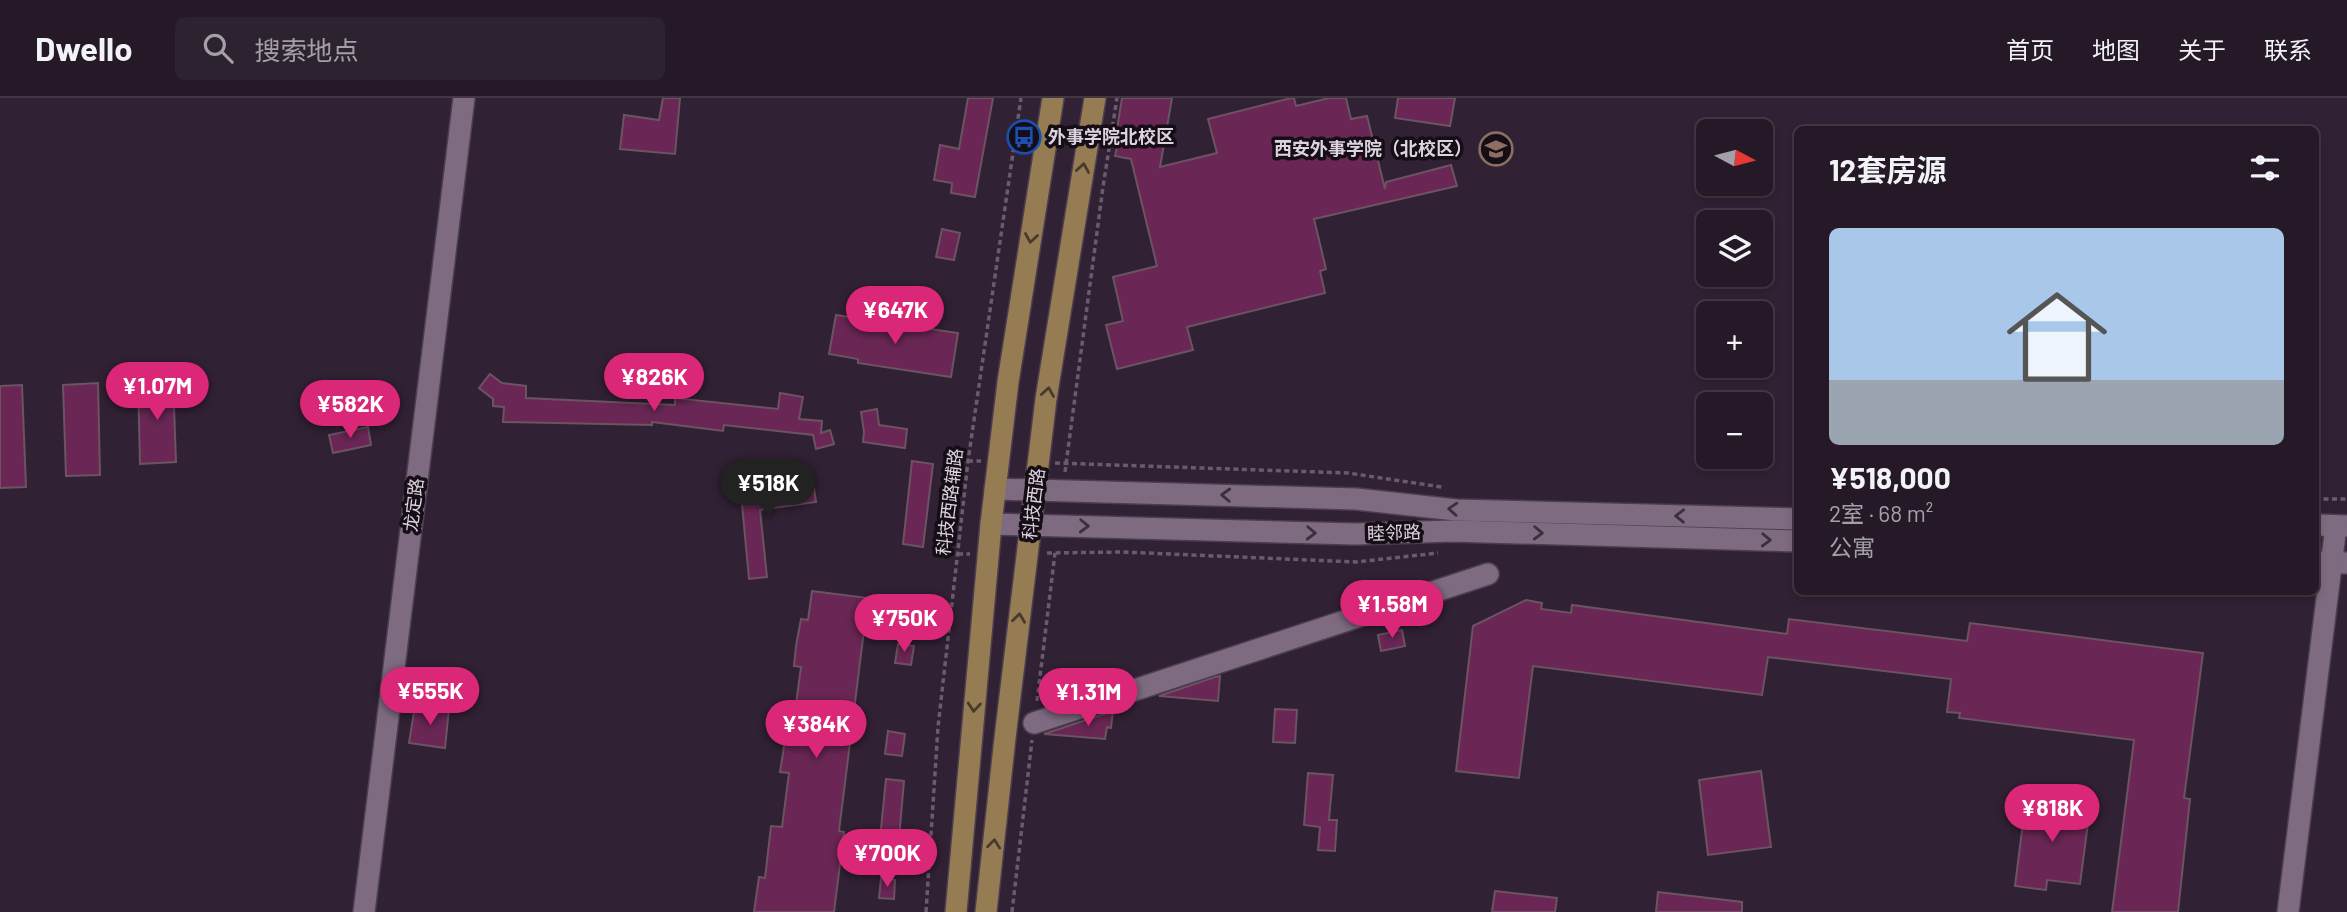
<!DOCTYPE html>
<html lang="zh">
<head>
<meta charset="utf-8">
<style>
	:root { --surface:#251927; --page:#2d222f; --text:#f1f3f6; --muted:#a3a0a7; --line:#423844; --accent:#db2777 }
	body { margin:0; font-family:Barlow,"Noto Sans SC",sans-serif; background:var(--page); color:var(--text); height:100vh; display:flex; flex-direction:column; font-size:26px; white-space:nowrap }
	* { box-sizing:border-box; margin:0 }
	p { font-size:23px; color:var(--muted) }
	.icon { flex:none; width:38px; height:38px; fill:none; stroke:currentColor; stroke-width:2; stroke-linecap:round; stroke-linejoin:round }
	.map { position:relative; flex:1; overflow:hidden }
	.side { position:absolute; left:1794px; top:28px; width:525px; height:469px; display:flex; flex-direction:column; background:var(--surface); border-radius:10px; box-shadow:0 4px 10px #0003,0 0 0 2px var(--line) }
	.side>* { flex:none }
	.needle { width:46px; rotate:97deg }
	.fabs { position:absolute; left:1696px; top:21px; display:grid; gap:14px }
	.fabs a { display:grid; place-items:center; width:77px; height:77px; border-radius:10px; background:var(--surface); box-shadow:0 4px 10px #0003,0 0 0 2px var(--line); font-size:35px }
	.price { position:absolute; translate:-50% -60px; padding:0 16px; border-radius:24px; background:var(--accent); color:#fff; font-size:23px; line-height:46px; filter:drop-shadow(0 2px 4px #0008) }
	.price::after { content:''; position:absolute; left:50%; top:42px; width:21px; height:16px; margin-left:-10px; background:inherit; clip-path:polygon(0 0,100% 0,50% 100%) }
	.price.current { background:#222; color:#fff }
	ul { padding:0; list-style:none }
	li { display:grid; align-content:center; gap:14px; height:371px; padding:0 35px }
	li span { display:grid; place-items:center; height:217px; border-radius:10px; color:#555 }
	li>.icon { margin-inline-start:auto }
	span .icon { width:126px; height:126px; fill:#fffc; stroke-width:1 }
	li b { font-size:30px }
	h2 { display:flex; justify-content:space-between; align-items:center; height:84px; padding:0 35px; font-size:30px }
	header { display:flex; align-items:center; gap:42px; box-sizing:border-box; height:98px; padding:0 35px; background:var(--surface); border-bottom:2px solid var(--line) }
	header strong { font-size:33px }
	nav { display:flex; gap:38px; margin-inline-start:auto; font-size:24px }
	.search { width:490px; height:63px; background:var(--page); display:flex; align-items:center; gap:18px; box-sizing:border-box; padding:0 24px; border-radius:10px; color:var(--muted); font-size:26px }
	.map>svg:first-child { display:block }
	.building { fill:#6a2755; stroke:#6c5362; stroke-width:2 }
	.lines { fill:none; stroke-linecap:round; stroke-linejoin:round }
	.minor-casing { stroke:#4c3e4e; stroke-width:24 }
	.major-casing { stroke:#4c3e4e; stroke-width:24 }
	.path { stroke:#6a5c6d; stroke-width:3.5; stroke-dasharray:5 3.5; stroke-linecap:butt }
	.minor { stroke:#7e6b81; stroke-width:21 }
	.major { stroke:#957c52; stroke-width:21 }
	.oneway { stroke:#483a2e }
	.oneway2 { stroke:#3a2f3b }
	.labels { text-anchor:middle; stroke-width:7; stroke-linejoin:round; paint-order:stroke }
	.poi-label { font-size:18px; font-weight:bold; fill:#ddd3df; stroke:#150e16; text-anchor:start }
	.street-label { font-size:18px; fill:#ddd3df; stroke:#150e16 }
</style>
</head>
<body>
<header>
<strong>Dwello</strong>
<div class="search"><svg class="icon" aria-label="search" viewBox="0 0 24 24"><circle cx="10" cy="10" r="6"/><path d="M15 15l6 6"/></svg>搜索地点</div>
<nav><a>首页</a><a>地图</a><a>关于</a><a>联系</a></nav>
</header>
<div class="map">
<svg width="2347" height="814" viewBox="0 0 2347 814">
	<rect width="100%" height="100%" fill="#312134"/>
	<!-- building -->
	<g class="building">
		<polygon points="663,0 680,0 675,56 620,51 624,17 659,22"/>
		<polygon points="968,0 993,0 975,99 951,95 952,85 934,82 940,47 959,51"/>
		<polygon points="1122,0 1172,0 1160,69 1217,55 1208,21 1291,0 1294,0 1296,8 1329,0 1346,0 1351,21 1367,18 1385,91 1386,84 1451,67 1457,88 1314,121 1326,171 1320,173 1325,195 1187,229 1193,252 1117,271 1106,227 1123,223 1113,179 1157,168 1131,61 1115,58 1117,49 1114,49"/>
		<polygon points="1398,0 1455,0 1450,28 1395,20"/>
		<polygon points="942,131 960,135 954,162 936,159"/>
		<polygon points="836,217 958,235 951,279 858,265 858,261 829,256"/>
		<polygon points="490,276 502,285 526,288 526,300 675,307 675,300 778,311 780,295 803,299 799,321 822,323 821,335 830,332 834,346 816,351 813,337 724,327 723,333 652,324 652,327 503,324 504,309 493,308 493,301 479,290"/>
		<polygon points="173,281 176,364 140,366 138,283"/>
		<polygon points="98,285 100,377 66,378 63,287"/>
		<polygon points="22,287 26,389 0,390 0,288"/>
		<polygon points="877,311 879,327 907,331 905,350 863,344 864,334 861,314"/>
		<polygon points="368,329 371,347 333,355 329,337"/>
		<polygon points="912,363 933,366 923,449 903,446"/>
		<polygon points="813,384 816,404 760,412 767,479 749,481 741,395"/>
		<polygon points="812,493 868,500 839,733 844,734 834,814 754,814 759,779 765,780 771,728 782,729 789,675 780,674 783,655 787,627 793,628 801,569 794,568 796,548 801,521 808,522"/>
		<polygon points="1526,502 1542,505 1541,511 1571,515 1572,507 1787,536 1789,521 1967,543 1970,525 2203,555 2184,700 2190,701 2178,814 2112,814 2134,642 1959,620 1960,615 1947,614 1951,581 1768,559 1762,597 1533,568 1519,680 1456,673 1473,528"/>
		<polygon points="1402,532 1405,548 1381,553 1378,537"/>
		<polygon points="898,546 914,548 911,567 895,565"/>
		<polygon points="1220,578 1218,603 1159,598 1215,579"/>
		<polygon points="415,608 449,611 445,650 409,645"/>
		<polygon points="1275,611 1297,612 1295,645 1273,644"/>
		<polygon points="1113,613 1111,630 1107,629 1105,641 1044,636"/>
		<polygon points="888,633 905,636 902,658 885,656"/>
		<polygon points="1761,673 1771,749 1708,757 1699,682"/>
		<polygon points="1308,675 1333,677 1329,722 1337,722 1335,753 1318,752 1320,729 1304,727"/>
		<polygon points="886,681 904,683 898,752 879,750"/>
		<polygon points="2026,701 2090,710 2080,786 2047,782 2046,792 2015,788"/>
		<polygon points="881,780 895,782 894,801 879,800"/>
		<polygon points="1495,793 1557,800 1555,814 1492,814"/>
		<polygon points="1658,794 1742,804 1742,814 1656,814"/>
	</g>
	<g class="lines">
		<defs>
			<g id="minor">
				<polyline points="995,391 1356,401 1456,412 1797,421"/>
				<polyline points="991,426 1355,436 1453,433 1797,443"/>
				<polyline points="2315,427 2347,428"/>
				<polyline points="2315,464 2347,465"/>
				<polyline points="1034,625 1488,476"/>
				<polyline points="364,814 464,0"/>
				<polyline points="2288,814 2336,428"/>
			</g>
			<g id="major">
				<polyline points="956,814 991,426 1008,284 1053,0"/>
				<polyline points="986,814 1005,640 1046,301 1095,0"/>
			</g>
		</defs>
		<!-- minor casing -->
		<use href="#minor" class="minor-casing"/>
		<!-- major casing -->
		<use href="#major" class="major-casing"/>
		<!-- path -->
		<g class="path">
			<polyline points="968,363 981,363"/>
			<polyline points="1055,365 1348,375 1442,389"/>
			<polyline points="1065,374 1103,89 1117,0"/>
			<polyline points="2315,401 2347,401"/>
			<polyline points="1047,455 1123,454 1356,464 1438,455"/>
			<polyline points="958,456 970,456"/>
			<polyline points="1037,603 1055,455"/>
			<polyline points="926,814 938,629 968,363 1021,0"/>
			<polyline points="1012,814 1032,642"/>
		</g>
		<!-- minor -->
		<use href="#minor" class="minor"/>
		<!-- major -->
		<use href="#major" class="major"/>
	</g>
	<!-- one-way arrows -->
	<defs><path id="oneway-chevron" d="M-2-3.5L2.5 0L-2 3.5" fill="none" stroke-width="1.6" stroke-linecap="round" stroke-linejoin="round" transform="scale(1.75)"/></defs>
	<g class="oneway">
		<use href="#oneway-chevron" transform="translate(1083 70) rotate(-81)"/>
		<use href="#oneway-chevron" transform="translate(1031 140) rotate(99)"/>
		<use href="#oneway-chevron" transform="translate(1048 294) rotate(-81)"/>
		<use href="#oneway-chevron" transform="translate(1019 520) rotate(-83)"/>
		<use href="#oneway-chevron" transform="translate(974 609) rotate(95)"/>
		<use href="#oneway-chevron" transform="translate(994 746) rotate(-84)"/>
	</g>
	<g class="oneway2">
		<use href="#oneway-chevron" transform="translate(1226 397) rotate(-178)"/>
		<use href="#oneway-chevron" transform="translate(1453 411) rotate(-176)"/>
		<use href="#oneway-chevron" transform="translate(1680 418) rotate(-179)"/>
		<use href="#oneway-chevron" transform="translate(1084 428) rotate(2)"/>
		<use href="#oneway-chevron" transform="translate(1311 435) rotate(2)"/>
		<use href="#oneway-chevron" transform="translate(1538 435) rotate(2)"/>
		<use href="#oneway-chevron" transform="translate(1766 442) rotate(2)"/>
	</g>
	<!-- icons -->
	<defs>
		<symbol id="bus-ring" viewBox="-11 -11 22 22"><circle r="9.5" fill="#150e16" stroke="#1a4fb4" stroke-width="1.5"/><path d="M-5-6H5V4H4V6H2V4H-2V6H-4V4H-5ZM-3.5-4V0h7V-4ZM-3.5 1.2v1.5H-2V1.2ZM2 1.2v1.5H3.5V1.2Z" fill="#1a4fb4"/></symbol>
		<symbol id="university-ring" viewBox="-11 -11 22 22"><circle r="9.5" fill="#150e16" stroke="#8d6e63" stroke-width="1.5"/><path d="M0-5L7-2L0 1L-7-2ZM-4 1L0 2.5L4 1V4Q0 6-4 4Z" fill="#8d6e63"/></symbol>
	</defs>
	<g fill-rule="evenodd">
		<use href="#bus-ring" x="1005" y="20" width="38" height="38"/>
		<use href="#university-ring" x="1477" y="32" width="38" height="38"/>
	</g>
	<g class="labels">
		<!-- poi labels -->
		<g class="poi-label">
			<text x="1048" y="45">外事学院北校区</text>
			<text x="1472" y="57" text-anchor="end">西安外事学院（北校区）</text>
		</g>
		<!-- street labels -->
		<g class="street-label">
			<text transform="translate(950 404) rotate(-83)" y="6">科技西路辅路</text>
			<text transform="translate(1034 406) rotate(-83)" y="6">科技西路</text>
			<text transform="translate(414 407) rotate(-83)" y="6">龙定路</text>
			<text transform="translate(1394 435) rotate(-2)" y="6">睦邻路</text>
		</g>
	</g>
</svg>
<div class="fabs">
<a><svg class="needle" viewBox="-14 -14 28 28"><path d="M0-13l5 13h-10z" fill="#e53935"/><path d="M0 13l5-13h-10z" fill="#a3a0a7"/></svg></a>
<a><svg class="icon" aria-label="layers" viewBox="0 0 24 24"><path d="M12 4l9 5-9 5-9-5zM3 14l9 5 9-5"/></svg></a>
<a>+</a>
<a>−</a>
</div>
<b class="price" style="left:895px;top:248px">¥647K</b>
<b class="price" style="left:654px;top:315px">¥826K</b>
<b class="price" style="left:157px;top:324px">¥1.07M</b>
<b class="price" style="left:350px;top:342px">¥582K</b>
<b class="price current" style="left:768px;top:421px">¥518K</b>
<b class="price" style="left:1392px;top:542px">¥1.58M</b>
<b class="price" style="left:904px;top:556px">¥750K</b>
<b class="price" style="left:430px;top:629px">¥555K</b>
<b class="price" style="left:1088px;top:630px">¥1.31M</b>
<b class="price" style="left:816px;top:662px">¥384K</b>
<b class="price" style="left:2052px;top:746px">¥818K</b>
<b class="price" style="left:887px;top:791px">¥700K</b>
<section class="side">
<h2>12套房源<svg class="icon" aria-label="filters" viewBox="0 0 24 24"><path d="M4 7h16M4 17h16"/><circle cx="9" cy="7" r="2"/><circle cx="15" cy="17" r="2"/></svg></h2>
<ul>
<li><span style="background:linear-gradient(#a9c7e8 70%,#9aa5b1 0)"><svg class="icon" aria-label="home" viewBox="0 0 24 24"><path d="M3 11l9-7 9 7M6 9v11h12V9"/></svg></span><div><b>¥518,000</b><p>2室 · 68 m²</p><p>公寓</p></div></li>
</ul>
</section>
</div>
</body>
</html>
